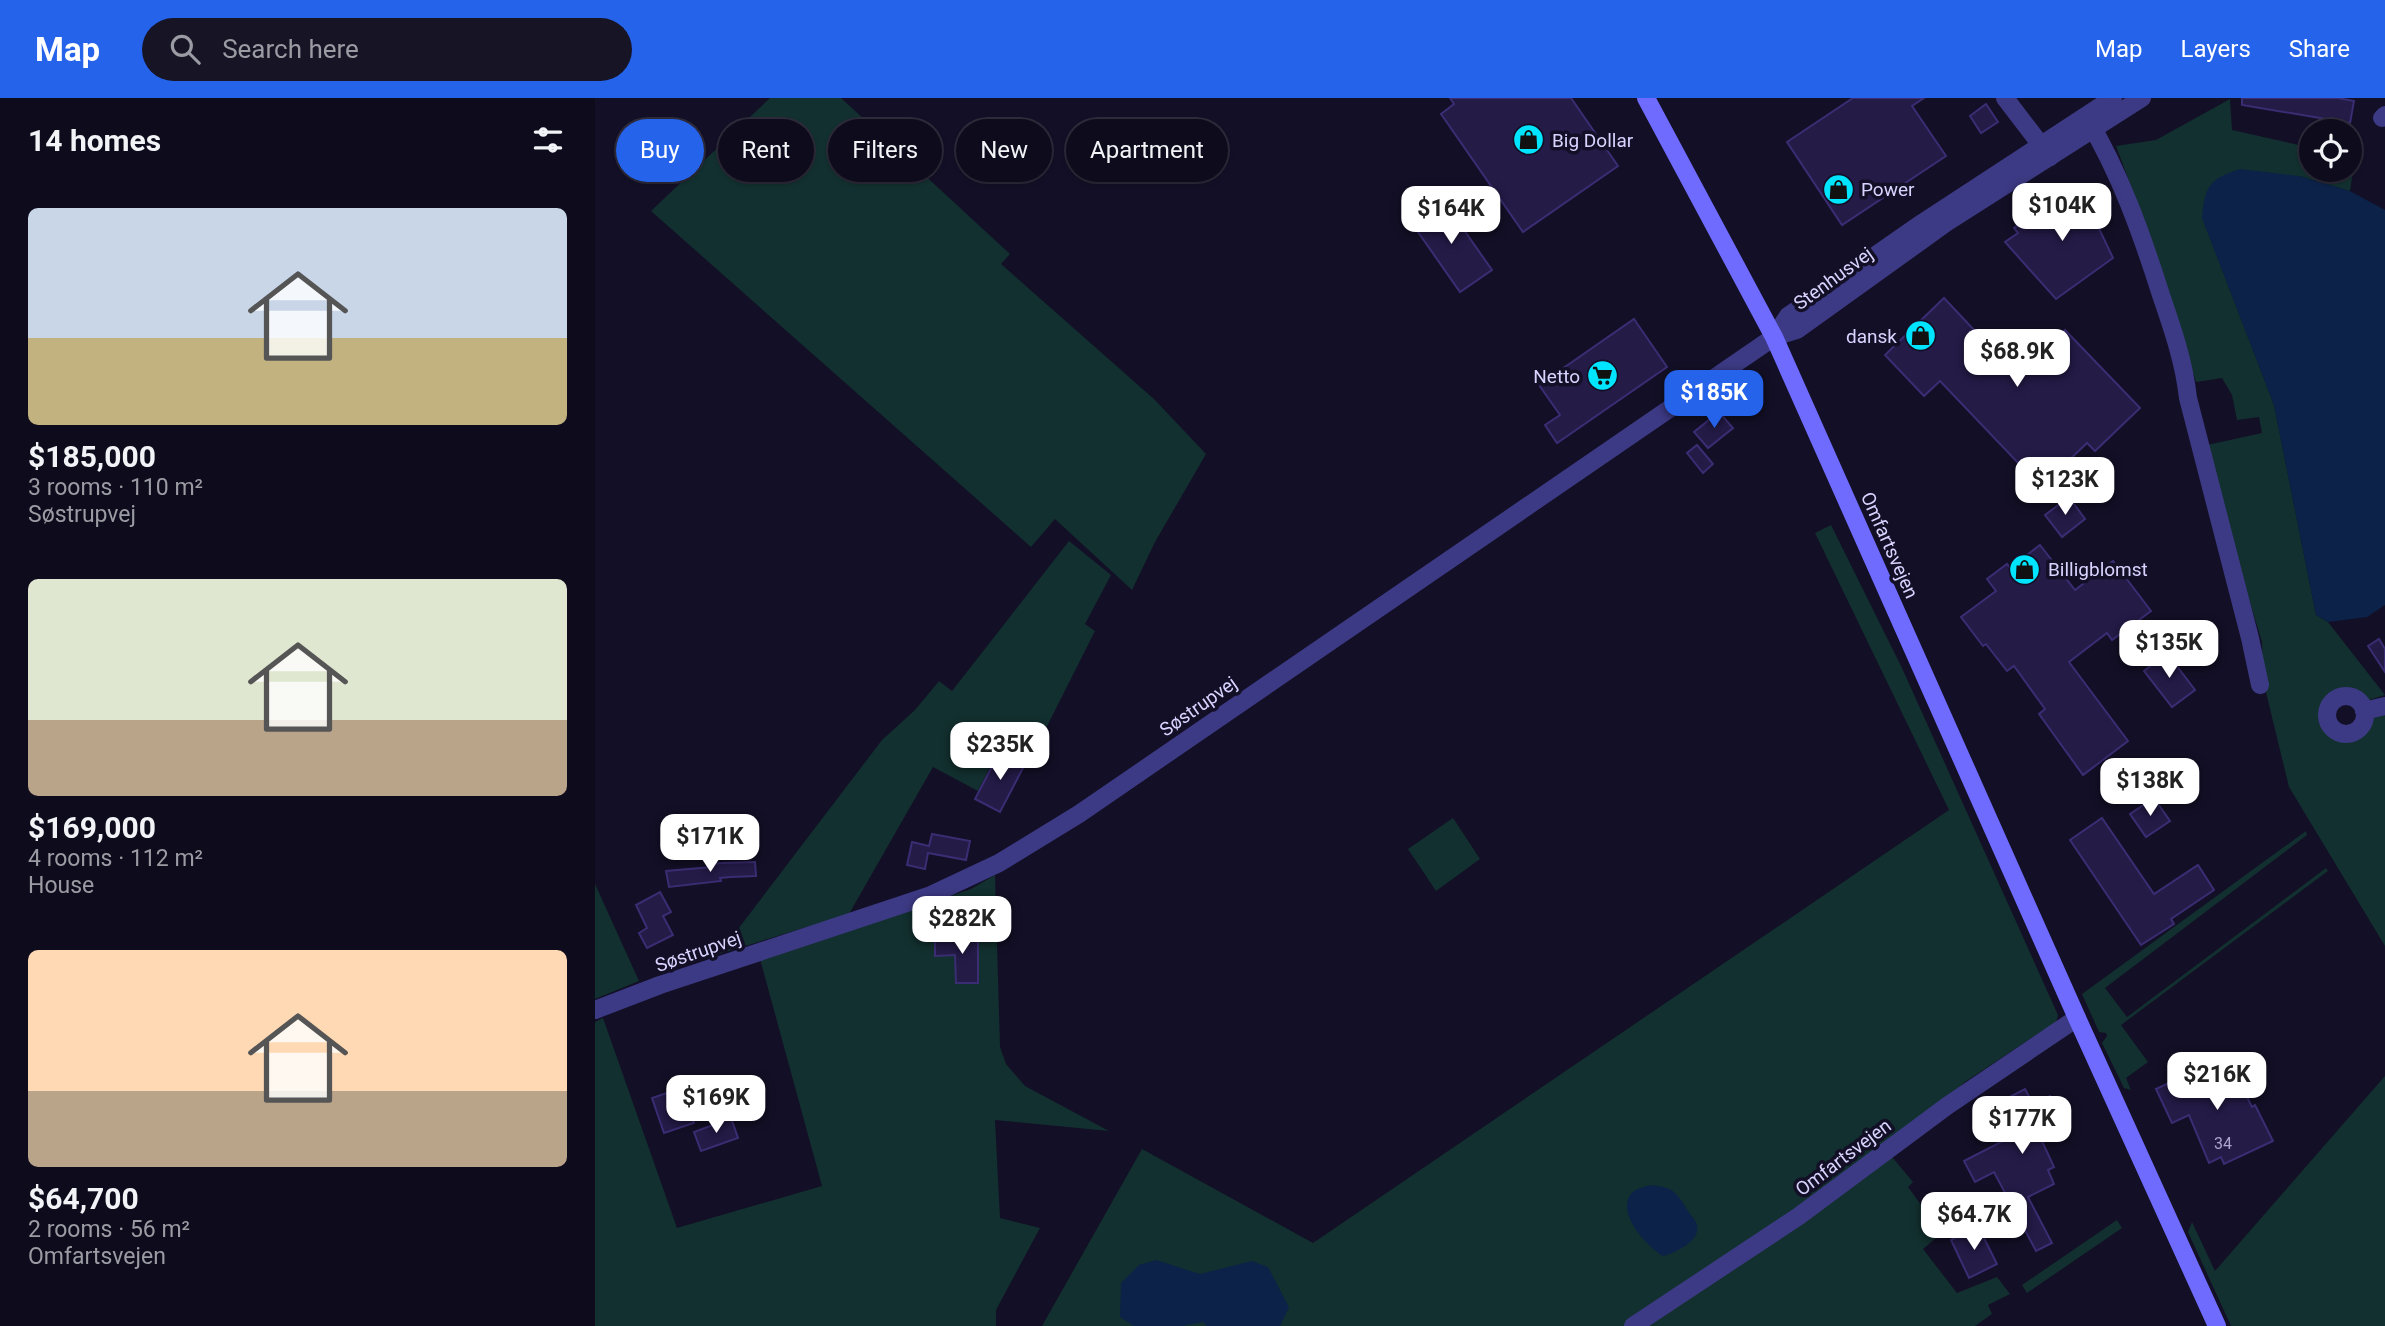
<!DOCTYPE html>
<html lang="en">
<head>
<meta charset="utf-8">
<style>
	:root { --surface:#0e0b1c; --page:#171425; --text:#f1f3f6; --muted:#9b9ba3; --line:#2e2b3b; --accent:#2563eb }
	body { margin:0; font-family:Roboto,sans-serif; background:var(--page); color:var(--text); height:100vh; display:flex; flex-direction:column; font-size:26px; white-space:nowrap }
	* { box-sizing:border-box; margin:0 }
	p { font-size:23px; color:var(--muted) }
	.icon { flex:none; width:38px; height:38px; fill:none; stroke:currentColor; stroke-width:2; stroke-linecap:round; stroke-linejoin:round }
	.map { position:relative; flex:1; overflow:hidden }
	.sheet { display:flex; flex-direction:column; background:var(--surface); width:595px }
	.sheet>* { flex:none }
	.top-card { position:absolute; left:21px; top:21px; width:665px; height:63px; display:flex; gap:14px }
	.controls { position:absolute; left:1704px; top:21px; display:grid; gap:14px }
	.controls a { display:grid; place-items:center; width:63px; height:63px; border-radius:50%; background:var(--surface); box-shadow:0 2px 5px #0004,0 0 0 2px var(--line); font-size:35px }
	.price { position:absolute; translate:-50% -60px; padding:0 16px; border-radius:14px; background:#fff; color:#222; font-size:23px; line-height:46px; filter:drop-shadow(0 2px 4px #0008) }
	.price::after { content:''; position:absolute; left:50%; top:42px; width:21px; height:16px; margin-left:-10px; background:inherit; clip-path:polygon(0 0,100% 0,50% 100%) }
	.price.active { background:var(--accent); color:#fff }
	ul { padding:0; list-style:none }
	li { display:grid; align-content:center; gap:14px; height:371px; padding:0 28px }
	li span { display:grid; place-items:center; height:217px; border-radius:10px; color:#555 }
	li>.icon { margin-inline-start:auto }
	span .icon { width:126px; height:126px; fill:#fffc; stroke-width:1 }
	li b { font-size:30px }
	h2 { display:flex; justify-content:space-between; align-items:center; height:84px; padding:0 28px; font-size:30px }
	.pill { padding:0 24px; border-radius:32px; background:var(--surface); box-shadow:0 2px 5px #0004,0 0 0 2px var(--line); font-size:24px; line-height:63px }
	.pill.active { background:var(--accent); color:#fff }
	header { display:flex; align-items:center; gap:42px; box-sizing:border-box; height:98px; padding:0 35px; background:var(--accent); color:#fff }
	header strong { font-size:33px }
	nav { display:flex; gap:38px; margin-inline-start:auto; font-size:24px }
	.search { width:490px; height:63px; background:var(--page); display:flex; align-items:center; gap:18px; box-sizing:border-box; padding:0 24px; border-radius:38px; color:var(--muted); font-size:26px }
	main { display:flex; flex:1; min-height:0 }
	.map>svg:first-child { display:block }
	.green { fill:#12302f }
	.water { fill:#0c2248 }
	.building { fill:#241b47; stroke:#3b2d73; stroke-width:2 }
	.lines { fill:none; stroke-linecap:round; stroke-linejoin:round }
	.minor { stroke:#3d3a85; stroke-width:18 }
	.tertiary { stroke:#3d3a85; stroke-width:18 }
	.secondary { stroke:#6f6bff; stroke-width:18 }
	.labels { text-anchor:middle; stroke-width:7; stroke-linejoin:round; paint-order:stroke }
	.number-label { font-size:16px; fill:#aca6d1 }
	.poi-label { font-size:19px; fill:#d9d4ff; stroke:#130f26; text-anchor:start }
	.street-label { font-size:19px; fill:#d9d4ff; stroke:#130f26 }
</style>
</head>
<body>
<header>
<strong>Map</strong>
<div class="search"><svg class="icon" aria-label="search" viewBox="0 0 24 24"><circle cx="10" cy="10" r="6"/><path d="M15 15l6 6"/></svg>Search here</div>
<nav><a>Map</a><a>Layers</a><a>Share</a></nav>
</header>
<main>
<section class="sheet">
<h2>14 homes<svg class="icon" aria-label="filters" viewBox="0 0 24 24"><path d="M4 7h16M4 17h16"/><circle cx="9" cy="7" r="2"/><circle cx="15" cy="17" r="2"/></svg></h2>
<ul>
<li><span style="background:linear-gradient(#c9d6e8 60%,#c2b280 0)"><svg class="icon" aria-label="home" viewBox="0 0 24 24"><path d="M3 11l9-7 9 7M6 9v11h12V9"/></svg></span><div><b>$185,000</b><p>3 rooms · 110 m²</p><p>Søstrupvej</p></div></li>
<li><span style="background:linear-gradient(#dfe7d0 65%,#b9a48a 0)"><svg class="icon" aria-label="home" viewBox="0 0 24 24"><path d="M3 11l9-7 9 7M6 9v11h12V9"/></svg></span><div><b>$169,000</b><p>4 rooms · 112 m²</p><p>House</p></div></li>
<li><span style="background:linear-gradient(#ffd9b3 65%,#b9a48a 0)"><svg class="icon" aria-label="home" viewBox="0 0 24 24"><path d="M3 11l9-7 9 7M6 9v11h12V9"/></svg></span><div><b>$64,700</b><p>2 rooms · 56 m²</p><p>Omfartsvejen</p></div></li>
</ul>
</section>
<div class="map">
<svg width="1790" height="1228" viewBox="0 0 1790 1228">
	<rect width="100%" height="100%" fill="#130f26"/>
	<!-- green -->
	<g class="green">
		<polygon points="175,0 246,0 415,156 406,166 560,302 611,356 560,444 537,492 460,421 436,449 56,113"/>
		<path d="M1635,1l2,31 80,18v22h38v-14l5,1 -5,34 -51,-15 -97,41 72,188 42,210 12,7 57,73 -16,5 -18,-11 -20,5 -11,14 5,20c23,18 34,13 48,-10l12,-3v231l-96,-159 -26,-107 -1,-38 -55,-181v-16l55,-12 -3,-16 -22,3 -5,-25 -10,-17 -26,4 -43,-137 -37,-99 40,-6z"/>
		<polygon points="1236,427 1307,570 1463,917 1460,928 1450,931 1370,984 1342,1008 1197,1117 1030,1228 447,1228 547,1051 718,1145 1354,712 1220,435"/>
		<polygon points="474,443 516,477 490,526 500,533 432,668 403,653 383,693 338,669 254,816 124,856 287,642 320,612 344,583 357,593"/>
		<polygon points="858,720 885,761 841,793 813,751"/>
		<polygon points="1711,733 1712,737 1510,890 1532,919 1731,770 1733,773 1526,927 1553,964 1531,980 1536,992 1529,990 1507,945 1512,938 1511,935 1504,934 1487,896"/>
		<polygon points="400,777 405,949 411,966 430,988 514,1033 400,1022 405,1120 445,1130 401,1212 401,1228 0,1228 0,924 8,920 82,1130 227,1088 165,861 376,791"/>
		<polygon points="0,786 44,883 0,901"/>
		<polygon points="1790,978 1790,1228 1636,1228 1593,1134 1597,1124 1620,1173"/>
		<polygon points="1297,1059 1318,1084 1313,1089 1347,1135 1328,1151 1362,1195 1402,1179 1415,1196 1393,1207 1397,1216 1380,1228 1050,1228"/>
		<polygon points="1522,1122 1527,1130 1432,1195 1427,1187"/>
	</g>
	<!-- water -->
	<g class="water">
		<path d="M1645,71l59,7 51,15 35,19v395l-18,12 -39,5 -12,-7 -42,-210 -72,-187c3,-32 7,-39 38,-49z"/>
		<path d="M1055,1087c24,2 26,7 38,26 3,4 8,10 9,14 4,16 -22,28 -34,31 -16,-9 -51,-47 -29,-65 4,-3 12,-4 16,-6z"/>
		<polygon points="561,1162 605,1176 657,1163 673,1169 694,1209 685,1228 612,1228 608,1224 588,1228 539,1228 525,1219 526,1185 544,1167"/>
	</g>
	<!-- building -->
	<g class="building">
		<polygon points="855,0 976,0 1023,68 928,134 846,16 859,6"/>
		<polygon points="1258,0 1329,0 1317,8 1351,58 1247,127 1192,44"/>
		<polygon points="1647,0 1743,0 1759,3 1755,25 1647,7"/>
		<polygon points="1391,6 1403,24 1386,35 1375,18"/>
		<polygon points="1487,95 1490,101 1497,98 1506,116 1499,120 1518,160 1461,201 1410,144 1423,135 1419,130 1467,96 1473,105"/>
		<polygon points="848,102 897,172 865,194 816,124"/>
		<polygon points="1349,200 1395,249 1411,233 1439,262 1470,232 1545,310 1500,353 1492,345 1446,389 1345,283 1329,298 1290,257"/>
		<polygon points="1039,221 1072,269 962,345 950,327 965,317 944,287"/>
		<polygon points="1124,314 1138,330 1113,350 1099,334"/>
		<polygon points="1102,347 1118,366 1108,375 1092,355"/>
		<polygon points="1474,399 1490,421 1467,439 1450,417"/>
		<polygon points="1445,447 1480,492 1518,463 1556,513 1517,542 1512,535 1474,564 1533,643 1488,677 1444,616 1450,611 1419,568 1412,573 1391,546 1388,548 1366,519 1401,493 1392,481 1412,466 1415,470"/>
		<polygon points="1784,541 1790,551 1790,574 1773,548"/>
		<polygon points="1572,555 1600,592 1577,609 1549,573"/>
		<polygon points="404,655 429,668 405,714 380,701"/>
		<polygon points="1559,700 1575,723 1551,739 1535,716"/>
		<polygon points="1507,720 1559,796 1603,767 1619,792 1576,821 1579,826 1546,847 1475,742"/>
		<polygon points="337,736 375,743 371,762 333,755 330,771 312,767 317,744 334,748"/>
		<polygon points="160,764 161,778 136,779 125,780 126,783 74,789 71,773 117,769 117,766 127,765"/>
		<polygon points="65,794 76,814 68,818 78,837 52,850 44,835 52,830 41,807"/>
		<polygon points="361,836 383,836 383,885 361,885 360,857 340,858 340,841 361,840"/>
		<polygon points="1634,963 1657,1009 1660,1007 1678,1043 1629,1066 1626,1059 1614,1065 1594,1017 1577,1025 1561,991 1603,971 1606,976"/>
		<polygon points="86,990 99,1025 69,1035 57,1000"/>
		<polygon points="1430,991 1438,1006 1455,998 1460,1008 1467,1004 1474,1017 1466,1021 1470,1029 1446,1041 1459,1069 1453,1072 1459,1086 1433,1099 1457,1145 1441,1153 1399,1074 1380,1084 1369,1063 1408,1043 1391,1011"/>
		<polygon points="136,1020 143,1040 106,1053 99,1034"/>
		<polygon points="1383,1128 1402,1166 1374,1180 1356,1142"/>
	</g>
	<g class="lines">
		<!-- minor -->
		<g class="minor">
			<polyline points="1410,0 1455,59"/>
			<path d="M1492,20c33,55 55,117 74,177 12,35 23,67 27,103l62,240 10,47"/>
			<polyline points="1787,20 1790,17"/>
			<circle cx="1751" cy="617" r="19"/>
			<polyline points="1769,613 1790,608"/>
			<polyline points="1038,1228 1204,1118 1352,1008 1482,920"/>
		</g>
		<!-- tertiary -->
		<g class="tertiary">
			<polyline points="1179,239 1193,218 1327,125 1518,0"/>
			<polyline points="0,912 65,887 336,797 404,765 484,716 1179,239 1202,232 1351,125 1547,0"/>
		</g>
		<!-- secondary -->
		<polyline class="secondary" points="1051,0 1179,239 1482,920 1622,1228"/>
	</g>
	<!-- icons -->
	<defs>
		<symbol id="shop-disc" viewBox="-11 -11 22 22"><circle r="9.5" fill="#00e5ff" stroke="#130f26"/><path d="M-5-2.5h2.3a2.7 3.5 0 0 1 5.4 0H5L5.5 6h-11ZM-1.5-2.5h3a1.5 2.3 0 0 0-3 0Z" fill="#111"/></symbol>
		<symbol id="supermarket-disc" viewBox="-11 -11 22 22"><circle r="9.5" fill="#00e5ff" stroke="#130f26"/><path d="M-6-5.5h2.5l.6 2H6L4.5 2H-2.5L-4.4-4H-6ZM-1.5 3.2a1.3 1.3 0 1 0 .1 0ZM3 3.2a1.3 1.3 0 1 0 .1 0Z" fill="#111"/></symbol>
	</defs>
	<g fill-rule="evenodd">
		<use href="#shop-disc" x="916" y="24" width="35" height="35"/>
		<use href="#shop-disc" x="1226" y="74" width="35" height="35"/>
		<use href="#shop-disc" x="1308" y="220" width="35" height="35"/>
		<use href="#supermarket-disc" x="990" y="260" width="35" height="35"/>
		<use href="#shop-disc" x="1412" y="454" width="35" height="35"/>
	</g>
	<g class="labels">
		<!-- number labels -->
		<g class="number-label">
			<text x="1628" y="1051">34</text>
		</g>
		<!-- poi labels -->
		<g class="poi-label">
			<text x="957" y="49">Big Dollar</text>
			<text x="1266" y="98">Power</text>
			<text x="1302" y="245" text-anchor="end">dansk</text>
			<text x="985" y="285" text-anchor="end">Netto</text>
			<text x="1453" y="478">Billigblomst</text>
		</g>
		<!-- street labels -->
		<g class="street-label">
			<text transform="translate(1238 180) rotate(-36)" y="7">Stenhusvej</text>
			<text transform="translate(1295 447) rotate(66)" y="7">Omfartsvejen</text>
			<text transform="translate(603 608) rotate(-35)" y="7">Søstrupvej</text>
			<text transform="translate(103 853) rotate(-19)" y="7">Søstrupvej</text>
			<text transform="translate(1248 1059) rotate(-37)" y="7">Omfartsvejen</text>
		</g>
	</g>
</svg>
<div class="controls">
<a><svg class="icon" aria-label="locate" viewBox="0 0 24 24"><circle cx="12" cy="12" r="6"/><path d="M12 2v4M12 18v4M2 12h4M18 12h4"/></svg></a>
</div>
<b class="price" style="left:1467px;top:145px">$104K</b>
<b class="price" style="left:856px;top:148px">$164K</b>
<b class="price" style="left:1422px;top:291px">$68.9K</b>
<b class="price active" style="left:1119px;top:332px">$185K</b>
<b class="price" style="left:1470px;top:419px">$123K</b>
<b class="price" style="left:1574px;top:582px">$135K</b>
<b class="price" style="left:405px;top:684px">$235K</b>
<b class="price" style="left:1555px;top:720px">$138K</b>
<b class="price" style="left:115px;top:776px">$171K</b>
<b class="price" style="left:367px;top:858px">$282K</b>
<b class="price" style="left:1622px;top:1014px">$216K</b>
<b class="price" style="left:121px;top:1037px">$169K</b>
<b class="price" style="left:1427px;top:1058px">$177K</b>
<b class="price" style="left:1379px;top:1154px">$64.7K</b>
<div class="top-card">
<a class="pill active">Buy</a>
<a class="pill">Rent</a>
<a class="pill">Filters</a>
<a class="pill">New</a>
<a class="pill">Apartment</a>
</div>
</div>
</main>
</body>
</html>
